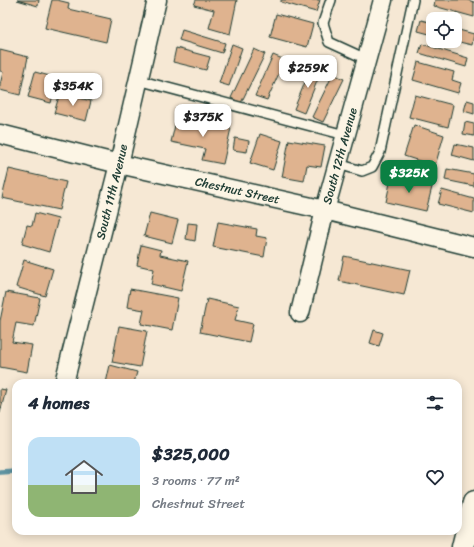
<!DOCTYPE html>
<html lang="en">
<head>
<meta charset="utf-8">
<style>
	:root { --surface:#fff; --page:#f2f2f3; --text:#1f2937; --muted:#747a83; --accent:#0b8043 }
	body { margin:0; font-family:Sriracha,sans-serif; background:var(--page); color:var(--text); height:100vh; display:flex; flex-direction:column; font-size:15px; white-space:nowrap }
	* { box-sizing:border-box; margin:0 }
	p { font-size:13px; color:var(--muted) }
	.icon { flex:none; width:22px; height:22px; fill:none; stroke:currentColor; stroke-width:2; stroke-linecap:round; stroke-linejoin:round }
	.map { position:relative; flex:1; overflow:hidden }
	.panel { position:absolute; left:12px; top:379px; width:450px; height:156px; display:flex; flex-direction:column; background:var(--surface); border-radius:12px; box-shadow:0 2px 10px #0003 }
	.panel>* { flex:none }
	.controls { position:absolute; left:426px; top:12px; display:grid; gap:8px }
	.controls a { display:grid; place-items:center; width:36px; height:36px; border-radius:8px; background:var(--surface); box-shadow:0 2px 10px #0003; font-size:20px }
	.price { position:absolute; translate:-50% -34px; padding:0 9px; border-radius:8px; background:#fff; color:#222; font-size:13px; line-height:26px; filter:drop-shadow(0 1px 2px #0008) }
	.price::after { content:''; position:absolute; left:50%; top:24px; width:12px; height:9px; margin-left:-6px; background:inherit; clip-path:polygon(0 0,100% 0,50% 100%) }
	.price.selected { background:var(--accent); color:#fff }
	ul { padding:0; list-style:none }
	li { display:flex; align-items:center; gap:12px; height:100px; padding:0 16px }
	li span { display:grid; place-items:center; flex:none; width:112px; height:80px; border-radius:12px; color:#555 }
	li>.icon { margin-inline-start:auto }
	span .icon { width:48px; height:48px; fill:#fffc; stroke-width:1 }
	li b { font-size:17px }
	h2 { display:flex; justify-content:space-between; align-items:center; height:48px; padding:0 16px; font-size:17px }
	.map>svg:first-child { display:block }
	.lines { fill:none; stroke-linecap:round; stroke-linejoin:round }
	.stream { stroke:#5f94a2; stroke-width:5.5 }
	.building { fill:#dfb38f; stroke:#1f3d34 }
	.service-casing { stroke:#1f3d34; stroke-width:12 }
	.minor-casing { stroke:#1f3d34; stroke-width:21 }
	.secondary-casing { stroke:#1f3d34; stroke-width:25 }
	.service { stroke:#fcf5e5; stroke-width:9 }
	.minor { stroke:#fcf5e5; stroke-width:18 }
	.secondary { stroke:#fcf5e5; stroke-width:22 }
	.labels { text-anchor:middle; stroke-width:3; stroke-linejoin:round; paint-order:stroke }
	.street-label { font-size:12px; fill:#1f3d34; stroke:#fcf5e5 }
</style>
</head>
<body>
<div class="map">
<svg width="474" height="547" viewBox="0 0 474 547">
	<rect width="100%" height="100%" fill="#f6e8d4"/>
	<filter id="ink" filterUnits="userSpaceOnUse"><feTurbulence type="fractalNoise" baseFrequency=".025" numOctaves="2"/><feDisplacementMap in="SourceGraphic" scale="8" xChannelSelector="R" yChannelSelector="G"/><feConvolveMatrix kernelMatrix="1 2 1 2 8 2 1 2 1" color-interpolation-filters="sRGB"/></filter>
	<g filter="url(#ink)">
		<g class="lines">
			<!-- stream -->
			<polyline class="stream" points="0,472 16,471"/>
		</g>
		<!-- building -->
		<g class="building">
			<polygon points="17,0 39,0 38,6"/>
			<polygon points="52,0 57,0 69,3 68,9 111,19 106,42 45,28"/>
			<polygon points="196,0 237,0 230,34 209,28 214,10 194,5"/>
			<polygon points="281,0 320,0 316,12 281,2"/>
			<polygon points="435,0 467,0 474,2 474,17 434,6"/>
			<polygon points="276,14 313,24 307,47 270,37"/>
			<polygon points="421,20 433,23 433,35 418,31"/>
			<polygon points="455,29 474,34 472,45 455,41"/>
			<polygon points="182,30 225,43 222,53 179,40"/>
			<polygon points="232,44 242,48 229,86 219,83"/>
			<polygon points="422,44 468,58 466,67 419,53"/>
			<polygon points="176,48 210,57 206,70 173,62"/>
			<polygon points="254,49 265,54 241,103 231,98"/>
			<polygon points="0,50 28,57 20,95 0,90 0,85 3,72 0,71"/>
			<polygon points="273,55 285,60 267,100 255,96"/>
			<polygon points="418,62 454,72 452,80 461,83 458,93 413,80"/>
			<polygon points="312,65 322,69 304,113 294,109"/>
			<polygon points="35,72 57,78 51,103 28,97"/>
			<polygon points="333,74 344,79 323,122 312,117"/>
			<polygon points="60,93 91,101 86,121 54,113"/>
			<polygon points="415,95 453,105 448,127 409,117"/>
			<polygon points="467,100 474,102 474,114 464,111"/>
			<polygon points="177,117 231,128 223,164 202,160 205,149 171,142"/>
			<polygon points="465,122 474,124 474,136 463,134"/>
			<polygon points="414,125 444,135 435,166 404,156"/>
			<polygon points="260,134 282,141 273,170 250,163"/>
			<polygon points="235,138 249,141 247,152 233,150"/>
			<polygon points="289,140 325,146 321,167 307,165 304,181 282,177"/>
			<polygon points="455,144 474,148 474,161 452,155"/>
			<polygon points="9,169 66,182 59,210 2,198"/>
			<polygon points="447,169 474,174 474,186 445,180"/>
			<polygon points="391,178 432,187 426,211 386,202"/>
			<polygon points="442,190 474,199 474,213 438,204"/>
			<polygon points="35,213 58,219 49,252 22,244 27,225 32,226"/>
			<polygon points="150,213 178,220 172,243 144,236"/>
			<polygon points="218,222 257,229 256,236 267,238 264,257 213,247"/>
			<polygon points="188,223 197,224 195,241 186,239"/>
			<polygon points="141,245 161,250 160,255 188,261 181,291 151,284 154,269 137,265"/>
			<polygon points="344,256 410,270 404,295 339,281"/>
			<polygon points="24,260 53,269 45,296 16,287"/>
			<polygon points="130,289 178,298 172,330 141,324 144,310 127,307"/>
			<polygon points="6,292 40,298 34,326 16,323 12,342 32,345 27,372 0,367 0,321"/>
			<polygon points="207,299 239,306 235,320 253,324 249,342 200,332"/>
			<polygon points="119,326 147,331 140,367 112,362"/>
			<polygon points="374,330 383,333 379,346 370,343"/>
			<polygon points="110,365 137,372 134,383 106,383"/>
			<polygon points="0,389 6,390 0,413"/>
		</g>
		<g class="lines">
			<defs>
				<g id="service">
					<polyline points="331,0 323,23 329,42 366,59"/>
					<polyline points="138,80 345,135"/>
					<polyline points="338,164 362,171 372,167 380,152 413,0"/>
				</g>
				<g id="minor">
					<path id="s1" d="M0,134l119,30 206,46 149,37"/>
					<path id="s2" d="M300,313l25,-103 58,-210"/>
					<path id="s3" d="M64,383l55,-219 38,-164"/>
				</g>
				<polyline id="secondary" points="463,547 474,503"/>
			</defs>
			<!-- service casing -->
			<use href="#service" class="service-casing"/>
			<!-- minor casing -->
			<use href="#minor" class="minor-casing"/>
			<!-- secondary casing -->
			<use href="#secondary" class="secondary-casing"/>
			<!-- service -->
			<use href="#service" class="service"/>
			<!-- minor -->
			<use href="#minor" class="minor"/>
			<!-- secondary -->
			<use href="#secondary" class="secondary"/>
		</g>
	</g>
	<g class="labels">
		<!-- street labels -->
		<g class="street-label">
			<text dy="4" stroke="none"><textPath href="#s2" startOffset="162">South 12th Avenue</textPath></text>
			<text dy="4" stroke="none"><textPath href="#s1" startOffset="244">Chestnut Street</textPath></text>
			<text dy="4" stroke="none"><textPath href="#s3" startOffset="197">South 11th Avenue</textPath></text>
		</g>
	</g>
</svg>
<div class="controls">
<a><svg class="icon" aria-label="locate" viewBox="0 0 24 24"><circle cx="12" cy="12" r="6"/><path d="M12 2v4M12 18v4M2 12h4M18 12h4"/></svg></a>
</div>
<b class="price" style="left:308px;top:89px">$259K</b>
<b class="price" style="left:73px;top:107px">$354K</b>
<b class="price" style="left:203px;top:138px">$375K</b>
<b class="price selected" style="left:409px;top:194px">$325K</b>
<section class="panel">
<h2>4 homes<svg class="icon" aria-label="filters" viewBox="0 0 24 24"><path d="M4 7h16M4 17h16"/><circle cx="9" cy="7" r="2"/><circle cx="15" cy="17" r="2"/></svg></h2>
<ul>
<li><span style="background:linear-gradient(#bfe0f5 60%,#8fb573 0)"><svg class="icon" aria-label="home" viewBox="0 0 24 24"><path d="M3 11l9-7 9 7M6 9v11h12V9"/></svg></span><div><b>$325,000</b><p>3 rooms · 77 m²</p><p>Chestnut Street</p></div><svg class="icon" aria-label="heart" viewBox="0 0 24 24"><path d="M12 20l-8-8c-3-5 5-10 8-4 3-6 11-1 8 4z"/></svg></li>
</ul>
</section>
</div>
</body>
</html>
